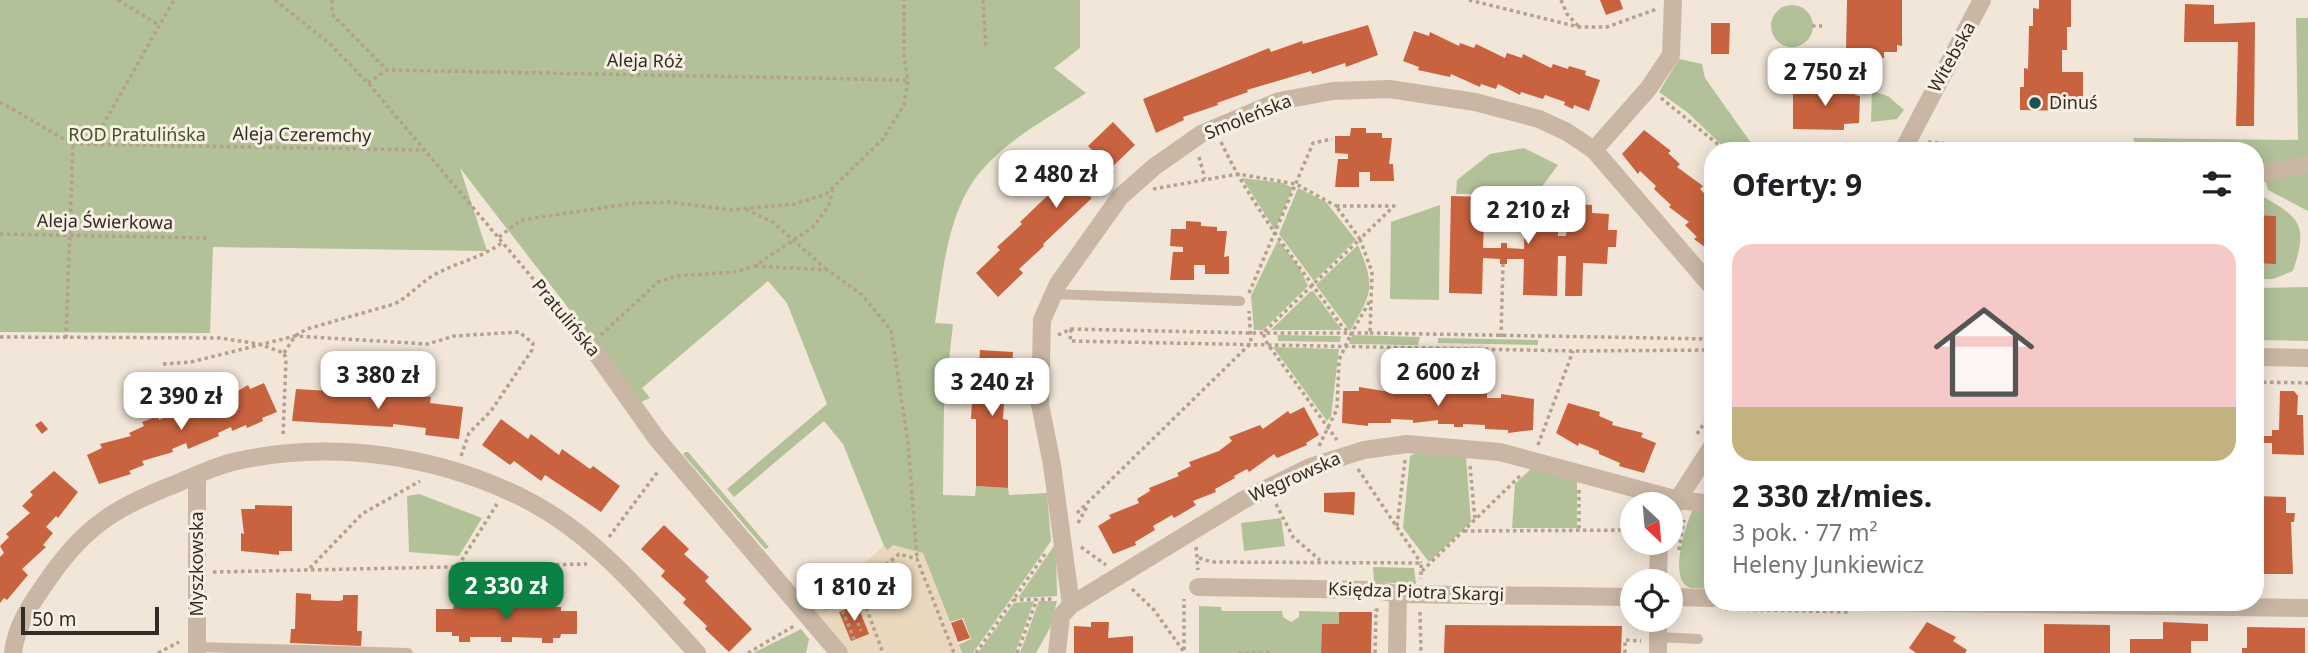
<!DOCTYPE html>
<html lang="pl">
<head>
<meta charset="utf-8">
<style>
	:root { --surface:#fff; --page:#f6f6f6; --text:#202124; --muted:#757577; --accent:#0b8043 }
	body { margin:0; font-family:"Noto Sans",sans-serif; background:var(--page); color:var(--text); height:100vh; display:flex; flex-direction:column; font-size:26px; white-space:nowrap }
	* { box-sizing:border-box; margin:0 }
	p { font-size:23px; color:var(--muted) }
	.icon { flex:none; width:38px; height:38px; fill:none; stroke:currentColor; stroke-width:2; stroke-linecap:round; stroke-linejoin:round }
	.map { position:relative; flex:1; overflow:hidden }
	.drawer { position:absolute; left:1704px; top:142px; width:560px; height:469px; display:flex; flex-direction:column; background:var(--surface); border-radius:28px; box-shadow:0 4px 18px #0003 }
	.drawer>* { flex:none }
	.needle { width:46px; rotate:154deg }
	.tools { position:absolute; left:1620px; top:492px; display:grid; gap:14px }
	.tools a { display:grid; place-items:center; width:63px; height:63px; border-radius:50%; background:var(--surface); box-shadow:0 4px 18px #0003; font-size:35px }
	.scale { position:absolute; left:21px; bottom:18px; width:138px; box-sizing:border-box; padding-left:7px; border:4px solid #352b26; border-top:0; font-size:19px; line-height:24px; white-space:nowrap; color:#352b26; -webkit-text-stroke:5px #f9f0e4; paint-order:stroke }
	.price { position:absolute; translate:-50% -60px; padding:0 16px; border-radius:14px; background:#fff; color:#222; font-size:23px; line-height:46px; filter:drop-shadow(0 2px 4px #0008) }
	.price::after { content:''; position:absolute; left:50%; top:42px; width:21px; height:16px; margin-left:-10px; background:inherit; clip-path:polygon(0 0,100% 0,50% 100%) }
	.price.on { background:var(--accent); color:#fff }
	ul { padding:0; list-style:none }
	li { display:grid; align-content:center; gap:14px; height:371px; padding:0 28px }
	li span { display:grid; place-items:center; height:217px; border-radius:21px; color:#555 }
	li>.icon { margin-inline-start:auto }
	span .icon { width:126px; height:126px; fill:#fffc; stroke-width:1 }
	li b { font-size:30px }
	h2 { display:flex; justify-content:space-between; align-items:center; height:84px; padding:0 28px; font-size:30px }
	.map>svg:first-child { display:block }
	.green { fill:#b2c198 }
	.plaza { fill:#ead8be }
	.building { fill:#c9633f }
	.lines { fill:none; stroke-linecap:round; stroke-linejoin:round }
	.path { stroke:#b5a08e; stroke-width:3.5; stroke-dasharray:3.5 3.5; stroke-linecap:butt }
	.lane { stroke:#cab6a4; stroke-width:10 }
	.street { stroke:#cab6a4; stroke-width:18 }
	.poi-dot { fill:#1b5257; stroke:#f9f0e4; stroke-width:2.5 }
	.labels { text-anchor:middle; stroke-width:6; stroke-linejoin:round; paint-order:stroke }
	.street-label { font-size:18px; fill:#352b26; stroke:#f9f0e4 }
	.poi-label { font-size:18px; fill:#352b26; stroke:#f9f0e4; text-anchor:start }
	.park-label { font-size:18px; fill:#435329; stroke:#f9f0e4 }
</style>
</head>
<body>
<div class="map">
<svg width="2308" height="653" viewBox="0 0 2308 653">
	<rect width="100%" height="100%" fill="#f2e6d8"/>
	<!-- green -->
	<g class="green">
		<path d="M0,0h1080v48l-26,20 32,25c-34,23 -77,45 -104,77 -35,40 -39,103 -47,153l18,1 -9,82 -1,89 32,1 1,-10 32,2 1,7 38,-2 4,48 -78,112h-11l-4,-8 13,-6 -8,-21 -13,4 -27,-68 -36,-4 -3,-4 -41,-102 -19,-23 -90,76 -7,-8 100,-85 -40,-101 -19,-22 -126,107 8,10 -9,4 -181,-234 27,83 -274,-4 -3,86 -210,-1z"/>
		<circle cx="1792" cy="26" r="21"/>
		<polygon points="2296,18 2308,18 2308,158 2256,169 2256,150 2138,150 2133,138 2298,140"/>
		<polygon points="1679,59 1702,64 1705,78 1756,150 1727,150 1687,112 1659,92"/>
		<polygon points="1872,91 1888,96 1904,110 1897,119 1871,122"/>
		<polygon points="1524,148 1558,165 1538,192 1505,202 1484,194 1456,194 1457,180 1490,154"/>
		<polygon points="2308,171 2308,211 2268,190 2265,180"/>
		<polygon points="1242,178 1283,183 1293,188 1275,230"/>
		<polygon points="1298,188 1326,202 1356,240 1314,281 1279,234"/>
		<path d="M2262,196c39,22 46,29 31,75l-20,8h-17v-16h20v-47l-17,-1z"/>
		<polygon points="1440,205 1439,300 1390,299 1391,222"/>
		<polygon points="1278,240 1299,267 1308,286 1263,330 1254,330 1251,296"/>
		<path d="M1358,245c18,43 14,47 -8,86l-34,-46z"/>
		<polygon points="2308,287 2308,341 2256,340 2256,288"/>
		<polygon points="1313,291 1342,330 1271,330 1310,292"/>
		<polygon points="1278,335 1341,336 1340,342 1278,341"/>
		<polygon points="1352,335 1420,337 1418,345 1349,344"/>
		<polygon points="1438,338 1538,340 1538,345 1438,343"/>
		<polygon points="1273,347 1339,349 1331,416 1327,421"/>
		<polygon points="685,452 688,452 769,547 765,549 683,454"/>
		<polygon points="1418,452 1466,457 1471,522 1429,562 1403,528 1410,456"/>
		<polygon points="1533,467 1577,478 1577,528 1512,528 1515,484"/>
		<polygon points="419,494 482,518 459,556 409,552 407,496"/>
		<path d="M1694,506l19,1v81c-6,0 -16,1 -22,0 -25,-7 -4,-66 3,-82z"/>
		<polygon points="1281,518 1285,546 1244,551 1241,523"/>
		<polygon points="1056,543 1057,596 1018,598"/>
		<polygon points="1373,567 1414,568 1416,584 1374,582"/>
		<polygon points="1034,601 1015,653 978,653 1014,603"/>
		<polygon points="1039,601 1057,601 1050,628 1036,653 1020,653"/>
		<polygon points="1199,606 1221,607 1222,611 1282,611 1283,617 1291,622 1299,617 1299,611 1339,612 1339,624 1322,624 1321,653 1199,653"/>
		<polygon points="801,629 809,639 806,653 753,653"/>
	</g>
	<!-- plaza -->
	<polygon class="plaza" points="893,545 923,553 962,653 849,653 811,608 884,546 887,550"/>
	<!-- building -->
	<g class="building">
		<polygon points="1600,0 1620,0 1623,9 1606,15"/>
		<polygon points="1847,0 1902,0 1902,46 1897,45 1897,52 1884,52 1884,58 1855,57 1855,49 1846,49"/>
		<polygon points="2039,0 2071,0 2071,27 2067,27 2067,50 2062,50 2062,72 2083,72 2083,111 2020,110 2020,87 2024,87 2024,68 2028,69 2029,26 2033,26 2033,8 2039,9"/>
		<polygon points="2185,4 2214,5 2214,24 2255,22 2254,126 2236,126 2238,42 2184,42"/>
		<polygon points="1711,23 1730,23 1729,54 1711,54"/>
		<polygon points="1368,25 1378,55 1346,67 1345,63 1312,74 1311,71 1247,90 1248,92 1217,103 1218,105 1183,117 1184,120 1156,133 1143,99 1269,48 1271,52 1302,41 1303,44"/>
		<polygon points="1414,31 1429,36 1430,32 1459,46 1460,43 1474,48 1476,44 1505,58 1507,53 1522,58 1523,54 1551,68 1553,64 1568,69 1569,66 1586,71 1585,75 1600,80 1589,111 1574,105 1573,109 1564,105 1565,102 1545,95 1543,99 1521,92 1520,95 1498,84 1496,89 1481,84 1480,87 1451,74 1450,77 1418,70 1419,67 1403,61"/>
		<polygon points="1800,88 1856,88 1855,95 1860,96 1859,123 1844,124 1844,130 1793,129 1793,92 1800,92"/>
		<polygon points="1113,122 1135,145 1111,168 1114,172 1089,196 1092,198 1043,244 1044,246 1019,269 1023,273 998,297 976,273 1000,250 997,247 1022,224 1020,222 1069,175 1067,173 1092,150 1088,146"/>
		<polygon points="1351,128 1366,128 1366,133 1382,133 1382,138 1392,138 1389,164 1393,164 1394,181 1370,181 1370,172 1359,172 1359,187 1335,187 1338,159 1348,159 1348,154 1335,153 1335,136 1350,136"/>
		<polygon points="1644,130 1671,151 1668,153 1680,164 1677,167 1703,186 1700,189 1711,200 1708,203 1713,208 1713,253 1694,239 1697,237 1685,225 1689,222 1669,207 1671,205 1654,189 1656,186 1640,171 1638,174 1622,154"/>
		<polygon points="1451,196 1485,197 1483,248 1501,248 1501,243 1507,243 1507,248 1524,249 1525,198 1559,199 1558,236 1566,236 1567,229 1575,229 1575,204 1592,205 1592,213 1609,214 1608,230 1617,230 1616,247 1608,247 1607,264 1583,263 1582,296 1565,296 1566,256 1558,256 1557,296 1523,295 1524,259 1507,259 1507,264 1500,264 1500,259 1483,258 1482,294 1449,293"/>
		<polygon points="2258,215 2276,216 2276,264 2256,263"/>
		<polygon points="1186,221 1201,222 1201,226 1217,227 1217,231 1227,231 1224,257 1229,256 1229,274 1205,274 1205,265 1194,265 1194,280 1170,280 1173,252 1183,252 1183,247 1170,246 1171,229 1186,229"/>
		<polygon points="980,350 1013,352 1011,387 1005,387 1003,419 1008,420 1008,488 976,486 976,419 971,419 973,383 978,383"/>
		<polygon points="264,383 277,412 262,418 263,421 247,428 246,425 232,431 231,427 218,433 219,436 188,449 186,443 172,449 173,452 142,461 144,465 129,471 131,474 99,484 87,455 102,448 100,444 131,436 129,433 144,426 142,422 158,416 159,420 174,413 175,417 203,400 205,404 219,398 221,401 248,385 250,389"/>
		<polygon points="1406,384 1424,384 1423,388 1439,388 1439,392 1471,388 1471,393 1487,393 1487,398 1501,398 1501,394 1534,399 1533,430 1508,433 1508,430 1485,429 1485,425 1463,424 1463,427 1454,427 1454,424 1438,424 1438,420 1413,423 1413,420 1391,419 1391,423 1368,423 1368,426 1342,423 1343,391 1359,391 1359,387 1390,392 1390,388 1406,388"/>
		<polygon points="296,389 431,397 430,403 463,407 459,439 425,435 426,428 393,424 393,427 292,421"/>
		<polygon points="2280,391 2294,391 2298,396 2297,415 2303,415 2304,455 2272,454 2272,443 2264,443 2264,436 2272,436 2272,430 2279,430"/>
		<polygon points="1568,403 1600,412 1599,416 1613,422 1612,425 1643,433 1641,437 1656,443 1644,473 1619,466 1620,463 1599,454 1599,451 1579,443 1578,446 1556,433"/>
		<polygon points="1304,407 1319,435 1306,443 1307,445 1277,458 1274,454 1249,472 1247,469 1234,476 1235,478 1215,489 1216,492 1193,501 1196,505 1181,514 1174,518 1172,515 1153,526 1155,530 1135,542 1136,545 1113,554 1098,526 1111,518 1109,515 1139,503 1137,499 1150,491 1149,488 1179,476 1177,473 1191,466 1189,462 1219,451 1232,441 1229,437 1260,425 1263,429 1288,411 1290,414"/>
		<polygon points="501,419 528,439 531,434 559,455 562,449 590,469 593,466 620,486 601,512 545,475 541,481 514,461 510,465 482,445"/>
		<polygon points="41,421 48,429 42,434 35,425"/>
		<polygon points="54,471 78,492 58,518 56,516 46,527 53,533 43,545 46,547 22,569 28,575 7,600 4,598 0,603 0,557 4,553 0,546 9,537 6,534 30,513 22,506 33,495 30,492"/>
		<polygon points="1350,492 1355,492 1354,515 1324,512 1324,493"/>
		<polygon points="2256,496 2286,497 2286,513 2295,513 2294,522 2291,522 2293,574 2256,574"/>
		<polygon points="255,505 292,506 292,551 279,551 279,555 241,551 241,533 244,534 241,509 255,509"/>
		<polygon points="664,525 689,549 684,554 709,577 705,581 752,629 729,652 705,629 707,626 683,603 686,599 661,576 665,571 641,549"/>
		<polygon points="296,593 311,594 311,600 339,601 343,600 343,595 358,595 357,631 362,631 361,646 290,643 291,629 295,629"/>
		<polygon points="857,604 869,634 851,641 839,612"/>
		<polygon points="454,605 561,607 561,611 577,611 577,634 561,634 560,638 553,638 553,643 542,643 542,638 512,637 512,642 501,642 501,637 470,637 470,642 459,642 459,636 452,636 452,632 436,632 436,609 453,609"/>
		<polygon points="1339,612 1372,612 1371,653 1321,653 1322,624 1339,624"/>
		<polygon points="962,619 970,638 958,642 951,623"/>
		<polygon points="1091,622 1109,622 1108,638 1133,636 1133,653 1074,653 1074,626 1091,627"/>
		<polygon points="1927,622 1956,637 1953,641 1967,650 1965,653 1916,653 1909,648"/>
		<polygon points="2163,622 2208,624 2208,641 2191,641 2191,653 2130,653 2130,639 2163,639"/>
		<polygon points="2044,624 2110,625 2110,653 2044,653"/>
		<polygon points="1445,625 1622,626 1621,653 1444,653"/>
		<polygon points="2247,627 2305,628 2305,653 2242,653 2242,648 2247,648"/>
	</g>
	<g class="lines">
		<!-- path -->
		<g class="path">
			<polyline points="118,0 159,25"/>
			<polyline points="275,0 330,44 368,83 583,338"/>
			<polyline points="332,0 332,14 387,70"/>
			<polyline points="983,0 986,48"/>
			<polyline points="1469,0 1579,27 1607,27 1657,9"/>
			<polyline points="1561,0 1567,14 1579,27"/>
			<polyline points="1812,26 1822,26"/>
			<polyline points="368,83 387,70 908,80"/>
			<polyline points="1661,98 1725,150"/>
			<polyline points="0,102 73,144 425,150"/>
			<path d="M1221,142c31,66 79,124 120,183l10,9 20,-35"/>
			<polyline points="1928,142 1943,143 1937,150"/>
			<polyline points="92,144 174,0"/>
			<polyline points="1879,150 1886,144"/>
			<polyline points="1199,157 1205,179"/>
			<polyline points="1153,189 1238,174 1296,184 1336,206"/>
			<polygon points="1336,206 1394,206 1360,239"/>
			<polyline points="746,209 774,223 826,269"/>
			<polyline points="0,234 209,238"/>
			<polyline points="499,237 521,220 635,203 670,202 731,210 795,204 826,194 883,139 904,105 908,80 904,56 904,0"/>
			<polyline points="755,266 828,270 861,294 891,330 908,442 917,559"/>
			<polyline points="1249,293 1313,143 1332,139"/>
			<polyline points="1071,329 1070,341 1573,351 1713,350"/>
			<polyline points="1370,333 1713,339"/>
			<polyline points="601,335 658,282 676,276 735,272 755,266 813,227 828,207 833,190"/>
			<polyline points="1058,335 1071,329 1251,333 1370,333 1372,272 1360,239 1263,333 1267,343 1337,440"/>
			<polyline points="0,337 220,338 259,344 284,353 286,359 283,437"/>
			<polyline points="1501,337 1503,264"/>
			<polyline points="66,338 73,144"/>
			<path d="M284,353l11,-17 12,-7 87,-25c16,-8 26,-21 40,-29 23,-13 48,-17 69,-33"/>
			<polyline points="163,364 191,362 295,336 428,344 454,336 519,332 533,343 532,350 491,411 469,433 461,456"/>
			<polyline points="2256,382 2308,383"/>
			<polyline points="1697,434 1713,410"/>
			<polyline points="1538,445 1573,351"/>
			<polyline points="1319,446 1337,409 1339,360 1351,334"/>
			<polyline points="1470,466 1475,520"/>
			<polyline points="1358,469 1421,563"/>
			<polyline points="1579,490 1579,530"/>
			<polyline points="1276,504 1293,537 1320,560"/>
			<polyline points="1077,513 1251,343 1249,311"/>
			<polyline points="1078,523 1088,505"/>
			<polyline points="1397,526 1405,460"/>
			<polyline points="1464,531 1633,530"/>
			<polyline points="609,537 659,470"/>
			<polyline points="1081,547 1106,565"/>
			<polyline points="1196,547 1198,570"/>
			<polyline points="1679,550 1684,520"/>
			<polyline points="1045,554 1013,600 1054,599"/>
			<polyline points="1199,558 1212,562 1421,563 1421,579"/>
			<polyline points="458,566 497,504"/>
			<polyline points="310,568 362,514 420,481"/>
			<polyline points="1422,571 1522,474"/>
			<polyline points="213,572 587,564"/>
			<polyline points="859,588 883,653"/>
			<polyline points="1132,589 1154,610 1184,652"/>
			<polyline points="847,597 861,631"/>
			<polyline points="840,604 854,639"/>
			<polyline points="824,608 836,607 899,554 917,559 954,653"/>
			<polyline points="1725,609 1850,612"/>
			<polyline points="1420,612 1421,653"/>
			<polyline points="1184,650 1184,599"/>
			<polyline points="158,653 179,642"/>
			<polyline points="748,653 794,626"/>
			<polyline points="976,653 1013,600"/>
			<polyline points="1017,653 1037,599"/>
			<polyline points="1238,653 1271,653"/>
			<polyline points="1375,653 1376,610 1380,610"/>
			<polyline points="1625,653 1625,640 1641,641"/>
		</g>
		<!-- lane -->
		<g class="lane">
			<polyline points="1053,294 1240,301"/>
			<polyline points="1658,637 1698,639"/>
			<polyline points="197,647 408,653"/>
		</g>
		<!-- street -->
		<g class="street">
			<polyline points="1594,150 1648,89 1671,55 1673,0"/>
			<polyline points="1903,150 1982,0"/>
			<polyline points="2256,175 2308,164"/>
			<polyline points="594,350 657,439 839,653"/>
			<polyline points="2256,357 2308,358"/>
			<polyline points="1673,507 1713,445"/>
			<polyline points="1658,581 1659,542"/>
			<polyline points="1198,587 1375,590 1398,594 1633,597"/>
			<polyline points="1671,597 1713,598"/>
			<polyline points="1864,602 2308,608"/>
			<polyline points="1071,605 1052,465 1040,404 1042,320 1058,284 1120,197 1154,167 1201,134 1279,101 1333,91 1389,89 1475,102 1539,119 1567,132 1594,150 1713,288"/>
			<polyline points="1658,620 1658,653"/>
			<path d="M13,653c3,-30 22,-55 39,-79 36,-51 69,-69 126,-91 19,-8 39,-18 59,-22 97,-21 200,-6 288,38 71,36 119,97 172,154"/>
			<polyline points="197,653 197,475"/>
			<polyline points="1057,653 1061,616 1071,605 1245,499 1310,467 1364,450 1407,444 1500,452 1678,500 1713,504"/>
			<polyline points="1397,653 1398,594"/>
		</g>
	</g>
	<!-- markers -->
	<circle class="poi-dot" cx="2035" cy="103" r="7"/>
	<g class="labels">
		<!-- street labels -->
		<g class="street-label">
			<text transform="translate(1952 57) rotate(-61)" y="6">Witebska</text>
			<text transform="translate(645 61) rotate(1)" y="6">Aleja Róż</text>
			<text transform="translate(1248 117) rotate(-22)" y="6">Smoleńska</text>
			<text transform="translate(302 135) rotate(1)" y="6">Aleja Czeremchy</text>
			<text transform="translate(105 222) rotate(1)" y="6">Aleja Świerkowa</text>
			<text transform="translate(566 318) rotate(50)" y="6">Pratulińska</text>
			<text transform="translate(1295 477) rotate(-24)" y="6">Węgrowska</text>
			<text transform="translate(197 564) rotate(-90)" y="6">Myszkowska</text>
			<text transform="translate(1416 592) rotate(2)" y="6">Księdza Piotra Skargi</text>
		</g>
		<!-- poi labels -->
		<g class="poi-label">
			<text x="2049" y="109">Dinuś</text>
		</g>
		<!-- park labels -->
		<g class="park-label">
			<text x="137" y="141">ROD Pratulińska</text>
		</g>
	</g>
</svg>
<div class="tools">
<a><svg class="needle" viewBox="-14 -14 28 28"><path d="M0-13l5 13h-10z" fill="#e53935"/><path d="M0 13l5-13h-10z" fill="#757577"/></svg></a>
<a><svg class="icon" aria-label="locate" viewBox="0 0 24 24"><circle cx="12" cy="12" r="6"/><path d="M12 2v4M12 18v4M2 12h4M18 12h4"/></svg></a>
</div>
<div class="scale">50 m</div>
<b class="price" style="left:1825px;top:108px">2 750 zł</b>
<b class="price" style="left:1056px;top:210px">2 480 zł</b>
<b class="price" style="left:1528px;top:246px">2 210 zł</b>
<b class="price" style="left:1438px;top:408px">2 600 zł</b>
<b class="price" style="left:378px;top:411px">3 380 zł</b>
<b class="price" style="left:992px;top:418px">3 240 zł</b>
<b class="price" style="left:181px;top:432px">2 390 zł</b>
<b class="price on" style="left:506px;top:622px">2 330 zł</b>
<b class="price" style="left:854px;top:623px">1 810 zł</b>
<section class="drawer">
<h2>Oferty: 9<svg class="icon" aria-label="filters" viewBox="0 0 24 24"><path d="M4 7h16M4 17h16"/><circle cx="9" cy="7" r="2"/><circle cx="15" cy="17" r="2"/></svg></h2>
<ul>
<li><span style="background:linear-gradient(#f6c9c9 75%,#c2b280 0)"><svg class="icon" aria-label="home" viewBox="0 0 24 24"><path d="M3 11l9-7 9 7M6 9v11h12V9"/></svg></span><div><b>2 330 zł/mies.</b><p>3 pok. · 77 m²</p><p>Heleny Junkiewicz</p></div></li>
</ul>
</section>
</div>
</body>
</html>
